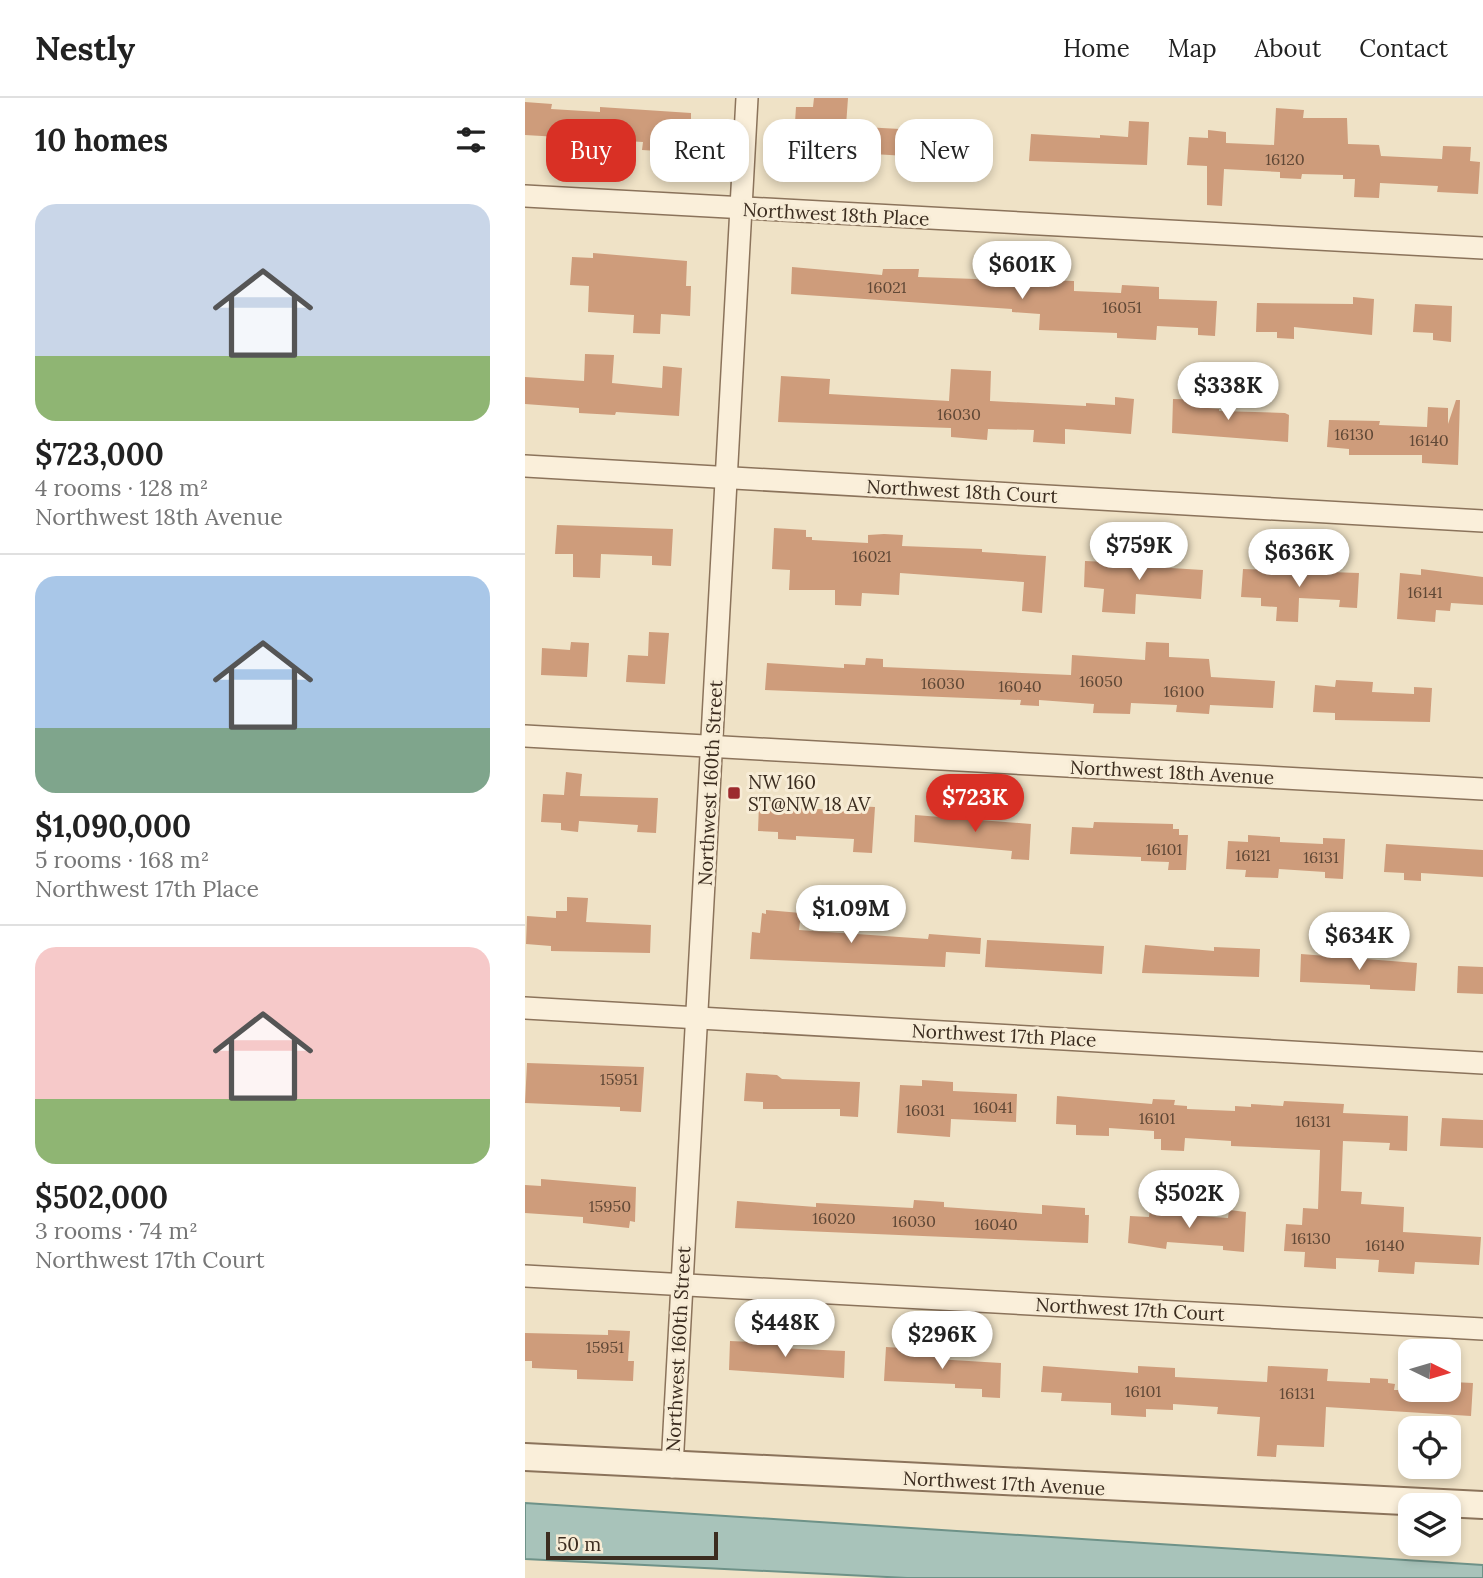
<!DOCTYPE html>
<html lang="en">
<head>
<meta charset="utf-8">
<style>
	:root { --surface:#fff; --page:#f2f2f2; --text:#222; --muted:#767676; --line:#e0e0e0; --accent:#d93025 }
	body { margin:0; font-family:Lora,serif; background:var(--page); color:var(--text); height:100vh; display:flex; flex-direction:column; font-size:26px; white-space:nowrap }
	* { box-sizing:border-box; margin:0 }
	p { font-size:23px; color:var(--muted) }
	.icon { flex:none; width:38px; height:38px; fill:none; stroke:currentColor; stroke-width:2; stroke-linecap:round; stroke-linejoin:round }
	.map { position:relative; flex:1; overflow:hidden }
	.sheet { display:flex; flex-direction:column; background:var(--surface); width:525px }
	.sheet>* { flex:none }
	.top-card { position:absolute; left:21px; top:21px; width:665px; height:63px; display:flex; gap:14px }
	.needle { width:46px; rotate:95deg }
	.buttons { position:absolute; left:873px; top:1241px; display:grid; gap:14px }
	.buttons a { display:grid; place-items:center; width:63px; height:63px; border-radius:14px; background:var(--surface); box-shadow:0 4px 10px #0003; font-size:35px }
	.scale { position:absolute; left:21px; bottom:18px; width:172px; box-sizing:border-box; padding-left:7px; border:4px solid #3b2c1f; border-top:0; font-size:19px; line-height:24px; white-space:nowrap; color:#3b2c1f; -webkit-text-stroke:5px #f7ecd6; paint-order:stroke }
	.price { position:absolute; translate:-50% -60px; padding:0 16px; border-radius:24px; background:#fff; color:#222; font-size:23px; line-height:46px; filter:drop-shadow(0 2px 4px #0008) }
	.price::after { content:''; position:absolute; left:50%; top:42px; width:21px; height:16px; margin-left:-10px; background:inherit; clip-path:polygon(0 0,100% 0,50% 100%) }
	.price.on { background:var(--accent); color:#fff }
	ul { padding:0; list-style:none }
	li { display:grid; align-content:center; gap:14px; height:371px; padding:0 35px }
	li+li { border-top:2px solid var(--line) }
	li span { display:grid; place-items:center; height:217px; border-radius:21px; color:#555 }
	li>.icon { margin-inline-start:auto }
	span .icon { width:126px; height:126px; fill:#fffc; stroke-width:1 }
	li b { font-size:30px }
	h2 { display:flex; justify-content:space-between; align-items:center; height:84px; padding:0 35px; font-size:30px }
	.pill { padding:0 24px; border-radius:21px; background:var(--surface); box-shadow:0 4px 10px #0003; font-size:24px; line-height:63px }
	.pill.on { background:var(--accent); color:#fff }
	header { display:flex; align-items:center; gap:42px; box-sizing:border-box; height:98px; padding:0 35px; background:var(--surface); border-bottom:2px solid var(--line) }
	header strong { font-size:33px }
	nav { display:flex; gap:38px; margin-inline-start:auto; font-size:24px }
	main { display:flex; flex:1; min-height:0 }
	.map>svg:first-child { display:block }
	.water { fill:#a8c3ba; stroke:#6e9288; stroke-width:2 }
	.building { fill:#ce9c7b }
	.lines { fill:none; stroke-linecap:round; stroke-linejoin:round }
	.minor-casing { stroke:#8b735b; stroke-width:24 }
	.tertiary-casing { stroke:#8b735b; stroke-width:30 }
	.minor { stroke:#faefda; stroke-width:21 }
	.tertiary { stroke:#faefda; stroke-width:26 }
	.poi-dot { fill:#9c2a2d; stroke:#f7ecd6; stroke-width:2.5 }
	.labels { text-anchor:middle; stroke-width:6; stroke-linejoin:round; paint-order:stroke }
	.number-label { font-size:16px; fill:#604836 }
	.street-label { font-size:19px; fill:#3b2c1f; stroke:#f7ecd6 }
	.poi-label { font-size:19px; fill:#3b2c1f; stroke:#f7ecd6; text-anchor:start }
</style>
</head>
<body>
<header>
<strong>Nestly</strong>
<nav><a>Home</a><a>Map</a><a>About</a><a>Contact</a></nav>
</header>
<main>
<section class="sheet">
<h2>10 homes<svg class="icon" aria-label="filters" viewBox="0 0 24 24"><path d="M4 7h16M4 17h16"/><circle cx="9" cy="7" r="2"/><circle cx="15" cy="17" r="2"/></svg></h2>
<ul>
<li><span style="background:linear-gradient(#c9d6e8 70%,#8fb573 0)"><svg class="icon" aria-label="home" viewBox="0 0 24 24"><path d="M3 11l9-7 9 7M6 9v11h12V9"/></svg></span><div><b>$723,000</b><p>4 rooms · 128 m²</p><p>Northwest 18th Avenue</p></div></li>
<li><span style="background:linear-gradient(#a9c7e8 70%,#7fa58c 0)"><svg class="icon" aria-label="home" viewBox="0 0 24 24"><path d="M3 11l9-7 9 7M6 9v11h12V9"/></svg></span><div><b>$1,090,000</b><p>5 rooms · 168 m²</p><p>Northwest 17th Place</p></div></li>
<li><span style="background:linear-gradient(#f6c9c9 70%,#8fb573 0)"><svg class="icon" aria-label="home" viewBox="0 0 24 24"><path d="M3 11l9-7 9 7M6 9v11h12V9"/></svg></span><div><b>$502,000</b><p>3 rooms · 74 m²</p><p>Northwest 17th Court</p></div></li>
</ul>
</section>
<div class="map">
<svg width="958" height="1480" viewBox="0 0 958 1480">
	<rect width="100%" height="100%" fill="#efe2c6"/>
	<!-- water -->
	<polygon class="water" points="0,1405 958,1467 958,1480 382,1480 0,1461"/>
	<!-- building -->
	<g class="building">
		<polygon points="289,0 323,0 321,28 465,36 464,63 315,54 315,58 268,55 271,9 288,9"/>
		<polygon points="0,4 27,6 26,11 75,14 75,9 166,15 166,21 171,21 169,55 117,52 118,44 0,37"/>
		<polygon points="751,10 779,12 778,20 822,20 823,46 854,47 856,58 917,61 918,48 946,49 945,63 955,64 953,96 912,94 913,88 855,85 854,100 829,99 830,81 818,81 818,77 777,76 776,81 755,80 755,74 699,71 697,108 682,107 682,68 662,67 664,39 683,40 683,32 701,34 701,45 749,47"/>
		<polygon points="604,23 624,24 622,67 504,63 506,36 575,40 575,37 603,39"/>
		<polygon points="68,155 162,163 161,188 166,188 165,218 136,216 135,236 108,235 109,217 63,214 64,188 45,187 47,159 68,160"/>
		<polygon points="267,169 357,177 358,171 394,171 393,179 451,181 469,186 515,188 515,182 549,183 549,193 596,195 597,187 634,189 634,201 692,203 690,238 673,237 673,230 632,228 631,242 592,240 592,235 514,232 515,216 487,214 487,211 266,196"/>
		<polygon points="828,199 849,201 847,237 769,229 769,241 752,240 752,234 731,234 732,205 828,206"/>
		<polygon points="890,206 927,208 926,244 908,242 908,235 888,234"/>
		<polygon points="60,256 89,257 87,285 137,290 138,268 157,270 154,318 91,314 90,317 54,315 54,310 0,306 0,279 59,283"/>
		<polygon points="426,271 466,273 465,303 561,308 561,305 590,307 590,299 609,301 606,336 540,331 540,346 508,344 509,332 463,331 462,342 426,339 426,330 253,324 256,278 305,281 304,296 424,303"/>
		<polygon points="648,301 683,302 683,310 694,311 694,313 760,315 764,317 763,344 647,335"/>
		<polygon points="931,302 935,302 933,367 897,365 897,357 824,357 824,351 802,349 804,322 855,323 854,327 902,329 903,309 923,310 923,326"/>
		<polygon points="32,427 148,431 146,468 127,467 127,458 76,456 75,480 48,479 48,456 30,456"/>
		<polygon points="249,430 281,432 281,439 287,439 287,442 343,445 343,437 359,436 378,437 377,448 457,451 457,454 521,458 517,515 497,513 499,484 375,475 374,497 337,495 336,508 310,507 310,492 264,492 265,472 247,471"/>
		<polygon points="582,457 613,459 613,468 678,472 676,501 611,496 610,516 577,514 579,491 559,489 560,463 582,464"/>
		<polygon points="718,471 834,475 832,510 814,509 815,502 774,500 773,524 751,523 752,509 736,508 736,500 716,499"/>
		<polygon points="896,471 958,479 958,507 926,505 925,513 911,512 910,524 872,521 875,475 896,477"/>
		<polygon points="124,534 144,535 140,586 101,584 103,557 123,558"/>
		<polygon points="46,544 64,545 62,579 16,577 17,550 45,552"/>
		<polygon points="621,544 644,545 644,559 684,561 686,579 750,583 748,610 685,607 684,616 651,614 652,607 606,605 605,616 568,615 569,606 514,602 514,608 495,607 496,602 240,592 242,565 319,570 319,566 340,567 341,560 358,561 358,569 546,577 547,557 620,562"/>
		<polygon points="811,582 848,584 847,594 889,596 889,589 907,590 905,624 810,622 810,615 788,614 790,587 810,589"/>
		<polygon points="41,674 57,676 55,698 133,700 131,735 112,734 113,727 54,723 53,734 36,732 36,725 16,724 18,696 39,697"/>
		<polygon points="234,706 328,714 329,708 350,709 347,755 328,754 329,741 271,738 271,742 253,741 253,734 233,733"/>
		<polygon points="390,717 506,726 504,762 486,761 487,753 389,744"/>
		<polygon points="569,724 648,726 648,731 654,731 654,737 663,737 661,772 643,772 644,764 616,763 616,759 545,756 547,729 568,730"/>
		<polygon points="723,737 755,739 755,744 798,746 798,740 820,741 818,781 800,780 800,774 754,771 753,780 720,779 721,772 701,771 703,743 723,744"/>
		<polygon points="861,746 958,752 958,779 896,775 896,783 879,782 879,775 859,774"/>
		<polygon points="42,799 63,800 61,824 126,827 125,855 26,853 26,848 1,846 2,818 31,820 31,813 42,813"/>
		<polygon points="241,812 276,815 274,832 403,841 404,836 456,840 455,856 421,854 420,869 225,861 227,834 235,835 237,815 241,816"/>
		<polygon points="462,842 579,848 577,876 460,869"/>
		<polygon points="620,847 689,853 689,849 735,851 734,879 617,875"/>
		<polygon points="776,856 892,865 890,893 845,891 845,887 775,884"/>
		<polygon points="933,868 958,869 958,896 932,895"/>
		<polygon points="2,965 119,969 116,1014 95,1013 95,1009 0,1005"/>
		<polygon points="221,975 252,977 257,981 335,984 333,1019 315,1018 315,1011 238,1011 238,1004 219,1003"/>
		<polygon points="397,982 428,984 428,993 492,996 491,1024 426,1021 425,1039 372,1035 375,987 397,988"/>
		<polygon points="532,998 627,1006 628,1001 650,1002 649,1007 662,1008 662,1011 710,1013 710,1008 726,1009 726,1006 758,1008 759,1003 819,1006 818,1015 883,1018 882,1053 864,1052 865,1045 818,1043 816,1093 837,1094 836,1106 879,1109 878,1134 956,1139 954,1167 890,1164 889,1176 853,1174 854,1162 811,1160 811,1171 779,1169 780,1154 759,1153 761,1126 777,1127 778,1110 793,1111 795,1052 706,1048 706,1043 660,1040 659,1053 636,1052 636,1041 629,1041 629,1033 584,1030 584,1038 551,1037 551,1027 531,1026"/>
		<polygon points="917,1020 958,1022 958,1050 915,1048"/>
		<polygon points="16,1081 111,1089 110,1124 105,1123 104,1130 58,1125 58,1119 0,1115 0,1087 16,1088"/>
		<polygon points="389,1102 419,1104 419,1109 517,1116 517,1107 560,1110 560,1117 564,1117 563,1145 210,1130 212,1103 291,1109 291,1105 388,1110"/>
		<polygon points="625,1111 644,1112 644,1116 703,1120 704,1112 721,1114 719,1154 698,1152 698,1148 642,1144 641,1151 603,1145 605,1118 624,1119"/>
		<polygon points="83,1232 105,1233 103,1263 109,1263 108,1283 52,1281 52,1272 7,1270 7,1263 0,1263 0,1235 83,1237"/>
		<polygon points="227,1240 256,1241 255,1250 320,1253 319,1280 204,1272 205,1243 227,1244"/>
		<polygon points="361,1249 411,1252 411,1261 476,1265 475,1300 457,1299 457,1291 430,1290 430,1286 359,1283"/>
		<polygon points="518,1268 613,1275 613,1268 650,1270 650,1279 742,1284 743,1268 803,1271 802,1283 845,1285 845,1280 863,1281 863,1285 870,1286 869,1292 924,1292 927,1284 948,1285 946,1318 801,1309 799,1349 752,1347 751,1359 732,1358 735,1319 692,1316 693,1309 648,1306 648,1312 621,1311 621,1319 586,1317 586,1305 536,1303 537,1295 516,1294"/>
	</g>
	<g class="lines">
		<defs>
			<g id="minor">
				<polyline points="0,98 958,150"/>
				<polyline points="0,368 958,423"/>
				<polyline points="0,638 958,691"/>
				<polyline points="0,910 958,965"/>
				<polyline points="0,1178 958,1231"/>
				<polyline points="147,1369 222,0"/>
			</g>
			<polyline id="tertiary" points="0,1359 958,1407"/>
		</defs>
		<!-- minor casing -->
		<use href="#minor" class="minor-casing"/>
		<!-- tertiary casing -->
		<use href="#tertiary" class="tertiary-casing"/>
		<!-- minor -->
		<use href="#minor" class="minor"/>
		<!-- tertiary -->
		<use href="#tertiary" class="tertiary"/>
	</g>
	<!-- markers -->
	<rect class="poi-dot" x="202" y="688" width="14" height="14" rx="3.5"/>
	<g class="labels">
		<!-- number labels -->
		<g class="number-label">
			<text x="760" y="67">16120</text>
			<text x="362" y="195">16021</text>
			<text x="597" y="215">16051</text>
			<text x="434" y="322">16030</text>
			<text x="829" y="342">16130</text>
			<text x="904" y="348">16140</text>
			<text x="347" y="464">16021</text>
			<text x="900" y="500">16141</text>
			<text x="576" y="589">16050</text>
			<text x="418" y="591">16030</text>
			<text x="495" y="594">16040</text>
			<text x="659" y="599">16100</text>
			<text x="639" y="757">16101</text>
			<text x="728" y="763">16121</text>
			<text x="796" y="765">16131</text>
			<text x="94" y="987">15951</text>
			<text x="468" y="1015">16041</text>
			<text x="400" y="1018">16031</text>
			<text x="632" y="1026">16101</text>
			<text x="788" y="1029">16131</text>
			<text x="85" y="1114">15950</text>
			<text x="309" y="1126">16020</text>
			<text x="389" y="1129">16030</text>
			<text x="471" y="1132">16040</text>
			<text x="786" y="1146">16130</text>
			<text x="860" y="1153">16140</text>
			<text x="80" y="1255">15951</text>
			<text x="618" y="1299">16101</text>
			<text x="772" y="1301">16131</text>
		</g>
		<!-- street labels -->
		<g class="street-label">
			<text transform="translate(311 116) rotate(3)" y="7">Northwest 18th Place</text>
			<text transform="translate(437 393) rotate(3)" y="7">Northwest 18th Court</text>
			<text transform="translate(647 674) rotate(3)" y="7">Northwest 18th Avenue</text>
			<text transform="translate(185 685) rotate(-87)" y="7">Northwest 160th Street</text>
			<text transform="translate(479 937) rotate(3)" y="7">Northwest 17th Place</text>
			<text transform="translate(605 1211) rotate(3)" y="7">Northwest 17th Court</text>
			<text transform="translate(153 1251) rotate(-87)" y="7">Northwest 160th Street</text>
			<text transform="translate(479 1385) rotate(3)" y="7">Northwest 17th Avenue</text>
		</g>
		<!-- poi labels -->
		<g class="poi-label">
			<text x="223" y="691">NW 160<tspan x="223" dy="22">ST@NW 18 AV</tspan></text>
		</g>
	</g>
</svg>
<div class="buttons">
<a><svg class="needle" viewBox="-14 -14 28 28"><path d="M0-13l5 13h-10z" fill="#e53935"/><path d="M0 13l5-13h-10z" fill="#767676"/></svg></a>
<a><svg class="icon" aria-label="locate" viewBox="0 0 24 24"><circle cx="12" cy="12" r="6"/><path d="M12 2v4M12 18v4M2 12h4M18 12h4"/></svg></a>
<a><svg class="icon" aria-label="layers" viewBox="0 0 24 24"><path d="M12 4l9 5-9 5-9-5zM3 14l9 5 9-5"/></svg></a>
</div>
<div class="scale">50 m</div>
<b class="price" style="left:497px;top:203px">$601K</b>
<b class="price" style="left:703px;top:324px">$338K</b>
<b class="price" style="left:614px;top:484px">$759K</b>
<b class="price" style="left:774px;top:491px">$636K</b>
<b class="price on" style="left:450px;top:736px">$723K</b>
<b class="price" style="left:326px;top:847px">$1.09M</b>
<b class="price" style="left:834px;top:874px">$634K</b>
<b class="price" style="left:664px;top:1132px">$502K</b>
<b class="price" style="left:260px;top:1261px">$448K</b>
<b class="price" style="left:417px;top:1273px">$296K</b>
<div class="top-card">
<a class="pill on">Buy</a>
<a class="pill">Rent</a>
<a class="pill">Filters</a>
<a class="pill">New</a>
</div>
</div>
</main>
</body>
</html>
